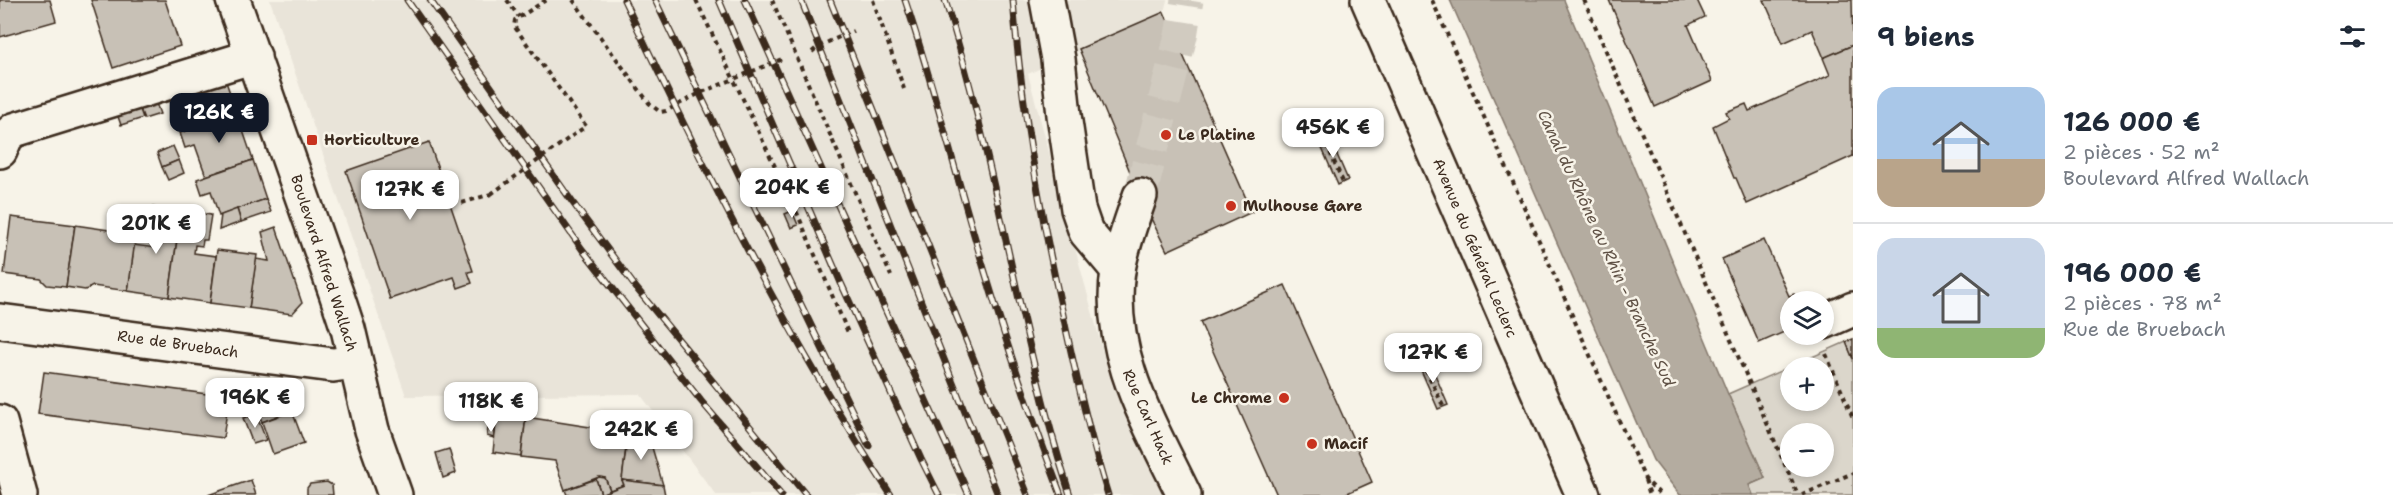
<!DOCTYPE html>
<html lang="fr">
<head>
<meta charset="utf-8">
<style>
	:root { --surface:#fff; --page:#f6f6f7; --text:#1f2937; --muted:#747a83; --line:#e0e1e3; --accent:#111827 }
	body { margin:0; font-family:"Shantell Sans",sans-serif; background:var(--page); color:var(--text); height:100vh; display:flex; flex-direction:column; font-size:22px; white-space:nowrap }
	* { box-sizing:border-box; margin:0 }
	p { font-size:20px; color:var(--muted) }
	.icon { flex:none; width:33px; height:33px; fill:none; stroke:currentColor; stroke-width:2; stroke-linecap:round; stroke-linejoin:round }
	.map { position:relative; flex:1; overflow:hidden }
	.details { display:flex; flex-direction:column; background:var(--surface); width:540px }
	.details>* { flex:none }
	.controls { position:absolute; left:1780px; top:291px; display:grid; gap:12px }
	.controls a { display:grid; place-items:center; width:54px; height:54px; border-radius:50%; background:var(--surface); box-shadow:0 3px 9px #0003; font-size:30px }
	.price { position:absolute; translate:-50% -51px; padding:0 14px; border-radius:12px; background:#fff; color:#222; font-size:20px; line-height:39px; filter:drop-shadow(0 2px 3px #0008) }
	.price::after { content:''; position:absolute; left:50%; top:36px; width:18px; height:14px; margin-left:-9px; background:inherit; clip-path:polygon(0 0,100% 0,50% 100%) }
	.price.active { background:var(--accent); color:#fff }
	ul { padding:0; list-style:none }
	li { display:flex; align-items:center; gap:18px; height:150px; padding:0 24px }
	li+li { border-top:2px solid var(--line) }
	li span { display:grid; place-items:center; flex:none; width:168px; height:120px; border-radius:18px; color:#555 }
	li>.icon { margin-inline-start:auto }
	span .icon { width:72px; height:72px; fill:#fffc; stroke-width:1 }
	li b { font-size:26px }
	h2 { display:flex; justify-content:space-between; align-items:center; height:72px; padding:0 24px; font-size:26px }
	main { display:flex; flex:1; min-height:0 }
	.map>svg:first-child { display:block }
	.built { fill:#e9e4d9 }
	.green { fill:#dbd6cb; stroke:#8b8074; stroke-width:1.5; fill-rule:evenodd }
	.water { fill:#b4aca0; stroke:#84786c; stroke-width:1.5 }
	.building { fill:#c8c1b6; stroke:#3b2a1e; stroke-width:1.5 }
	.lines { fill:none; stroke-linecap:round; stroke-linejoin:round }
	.minor-tunnel { stroke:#d1cbc0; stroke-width:33; stroke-dasharray:33 16; stroke-linecap:butt }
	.minor-casing { stroke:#3b2a1e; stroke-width:38 }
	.major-casing { stroke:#3b2a1e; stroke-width:38 }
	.path { stroke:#3b2a1e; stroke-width:4; stroke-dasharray:4.5 4.5; stroke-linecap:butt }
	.minor { stroke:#f7f3e8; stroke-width:33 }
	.major { stroke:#f7f3e8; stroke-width:33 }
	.rail-casing { stroke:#3b2a1e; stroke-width:7 }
	.rail { stroke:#f7f3e8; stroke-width:4.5; stroke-dasharray:14; stroke-linecap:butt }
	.path-bridge { stroke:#3b2a1e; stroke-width:4; stroke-dasharray:4.5 4.5; stroke-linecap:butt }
	.poi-dot { fill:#c8321e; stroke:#f7f3e8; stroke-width:2 }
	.labels { text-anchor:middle; stroke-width:5; stroke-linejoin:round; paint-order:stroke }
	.poi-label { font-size:15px; font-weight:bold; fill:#3b2a1e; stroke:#f7f3e8; text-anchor:start }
	.street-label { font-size:15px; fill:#3b2a1e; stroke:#f7f3e8 }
	.water-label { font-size:16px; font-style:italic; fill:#5f5145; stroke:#f7f3e8 }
</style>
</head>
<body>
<main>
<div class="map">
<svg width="1853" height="495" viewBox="0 0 1853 495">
	<rect width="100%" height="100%" fill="#f7f3e8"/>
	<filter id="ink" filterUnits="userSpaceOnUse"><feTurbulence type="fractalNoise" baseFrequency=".0167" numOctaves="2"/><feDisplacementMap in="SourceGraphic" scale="12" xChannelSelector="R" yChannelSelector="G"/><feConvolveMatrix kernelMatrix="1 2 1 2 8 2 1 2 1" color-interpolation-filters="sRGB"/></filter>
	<g filter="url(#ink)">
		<!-- built -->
		<polygon class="built" points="270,0 1167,0 1164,12 1028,74 1112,385 1164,495 716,495 640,394 406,396"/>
		<!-- green -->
		<path class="green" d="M1846,342l7,17v136h-100l-4,-10 16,-7 -37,-84zM1791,368h33v32h-33zM1791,434h33v32h-33z"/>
		<!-- water -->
		<polygon class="water" points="1450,0 1564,0 1728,394 1765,478 1749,485 1753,495 1680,495 1653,460"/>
		<!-- building -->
		<g class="building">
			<polygon points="0,0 50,0 56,21 0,37"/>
			<polygon points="91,0 165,0 180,46 113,68"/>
			<polygon points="1609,0 1697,0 1705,17 1688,25 1712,81 1655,107"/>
			<polygon points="1764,0 1852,0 1853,45 1824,58 1812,30 1783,43"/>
			<polygon points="1164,12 1252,212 1167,251 1140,196 1079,49"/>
			<polygon points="1853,45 1853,156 1747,204 1736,178 1734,178 1713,126 1729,118 1726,112 1746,104 1749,111 1830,75 1823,58"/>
			<polygon points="224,76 237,113 190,130 182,108 173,111 168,95"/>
			<polygon points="154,98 160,114 144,119 138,104"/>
			<polygon points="138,104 143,118 121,125 116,111"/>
			<polygon points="237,113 253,160 206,176 195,145 185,148 180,133"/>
			<polygon points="1328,134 1348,180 1338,185 1318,139"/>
			<polygon points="429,142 473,271 468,272 472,283 458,288 454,277 390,299 346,171"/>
			<polygon points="173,146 179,160 162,167 157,153"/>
			<polygon points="179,160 184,173 168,180 162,167"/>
			<polygon points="253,160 266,199 219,216 211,191 202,194 197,179"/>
			<polygon points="266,199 271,212 241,222 237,209"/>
			<polygon points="150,207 181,211 169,297 128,291 134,245 156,248 157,240 150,239 151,232 147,232"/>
			<polygon points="237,209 241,222 219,230 221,215"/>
			<polygon points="181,211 211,215 207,240 203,240 202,246 195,245 194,253 216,256 210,303 169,297"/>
			<polygon points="792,211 798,225 791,228 785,214"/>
			<polygon points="11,217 75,225 66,287 47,285 41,279 4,274"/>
			<polygon points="75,225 136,234 128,291 93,286 85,290 66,287"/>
			<polygon points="276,227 302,303 292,314 249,308 256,259 269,261 262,232"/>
			<polygon points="1764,240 1789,296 1794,294 1797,302 1791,302 1791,329 1759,343 1722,259"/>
			<polygon points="217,250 257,255 249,308 210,303"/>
			<polygon points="1285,285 1372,482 1343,495 1277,495 1200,322"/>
			<polygon points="1853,339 1853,359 1846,342"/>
			<polygon points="1428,358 1448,405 1438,409 1418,363"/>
			<polygon points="44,372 229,397 223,438 38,414"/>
			<polygon points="246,379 265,382 269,391 276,388 285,413 262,422"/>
			<polygon points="292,411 304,443 273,454 262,422"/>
			<polygon points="256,414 266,440 253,444 243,418"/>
			<polygon points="497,415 526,418 521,456 493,452"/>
			<polygon points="526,417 628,433 622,480 624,485 610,490 605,478 599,477 565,490 555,461 521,457"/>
			<polygon points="488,428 495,429 494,438 487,436"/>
			<polygon points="628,433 649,437 663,485 622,480"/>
			<polygon points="449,449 456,473 443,478 436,453"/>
			<polygon points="599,477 605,478 610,490 601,494 596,479"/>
			<polygon points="596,479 601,494 567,495 565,490"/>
			<polygon points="251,480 256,495 208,495"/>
			<polygon points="622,480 663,485 665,495 598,495 624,485"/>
			<polygon points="327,482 332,485 333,495 307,495 307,488 310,484"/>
		</g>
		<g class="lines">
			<!-- minor-tunnel -->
			<polyline class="minor-tunnel" points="1140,196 1181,36 1187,0"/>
			<defs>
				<g id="minor">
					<polyline points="1047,0 1058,59 1064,115 1078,209 1086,232 1118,270"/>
					<polyline points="1368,0 1583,495"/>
					<polyline points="0,151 6,137 14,130 254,56"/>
					<path d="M1140,196c-8,24 -18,49 -22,74 -12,83 32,154 66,225"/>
					<polyline points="0,321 333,365 355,362"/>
					<polyline points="1824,322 1853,309"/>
					<polyline points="0,422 20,495"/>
				</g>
				<polyline id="major" points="233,0 336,293 348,329 372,430 395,495"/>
			</defs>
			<!-- minor casing -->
			<use href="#minor" class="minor-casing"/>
			<!-- major casing -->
			<use href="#major" class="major-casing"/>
			<!-- path -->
			<g class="path">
				<polyline points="507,0 519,17"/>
				<polyline points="546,0 515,20 514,26 586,126"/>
				<polyline points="573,0 649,103 660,112 666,111 700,93 782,59"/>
				<polyline points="696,0 798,215 849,335"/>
				<polyline points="772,0 891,276"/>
				<polyline points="873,0 904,89"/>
				<polyline points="1432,0 1645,479 1661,495"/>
				<polyline points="1584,0 1798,495"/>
				<polyline points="812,52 819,46 853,31"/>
				<polyline points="1323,136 1343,182"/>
				<polyline points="462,203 491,194"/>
				<polyline points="1826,354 1853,418"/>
				<polyline points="1422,361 1443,406"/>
				<polyline points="1645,480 1650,495"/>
				<polyline points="1802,495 1853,473"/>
			</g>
			<!-- minor -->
			<use href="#minor" class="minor"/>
			<!-- major -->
			<use href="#major" class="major"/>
			<defs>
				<g id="rail">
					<polyline points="407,0 582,249 701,401 781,495"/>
					<polyline points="430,0 573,203 637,289 806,495"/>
					<path d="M624,0c80,169 164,339 267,495"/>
					<polyline points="655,0 869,446"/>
					<polyline points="719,0 841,283 921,459 939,495"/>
					<polyline points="745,0 969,495"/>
					<polyline points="801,0 998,495"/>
					<polyline points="830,0 1028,495"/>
					<path d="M905,0c32,95 55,193 85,288 21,70 45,139 71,207"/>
					<path d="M945,0c52,162 73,333 125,495"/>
					<path d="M1013,0c8,105 26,207 49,310 13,62 27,124 46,185"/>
				</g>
			</defs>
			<!-- rail casing -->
			<use href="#rail" class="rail-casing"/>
			<!-- rail -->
			<use href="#rail" class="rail"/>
			<!-- path-bridge -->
			<polyline class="path-bridge" points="491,194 586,126"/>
		</g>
	</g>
	<!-- markers -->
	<g class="poi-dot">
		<circle cx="1166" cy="135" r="6"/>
		<rect x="306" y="134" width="12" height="12" rx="3"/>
		<circle cx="1231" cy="206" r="6"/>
		<circle cx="1284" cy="398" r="6"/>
		<circle cx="1312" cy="444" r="6"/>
	</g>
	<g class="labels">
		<!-- poi labels -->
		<g class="poi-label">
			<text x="1178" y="140">Le Platine</text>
			<text x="324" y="145">Horticulture</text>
			<text x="1243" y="211">Mulhouse Gare</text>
			<text x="1272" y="403" text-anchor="end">Le Chrome</text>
			<text x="1324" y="449">Macif</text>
		</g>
		<!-- street labels -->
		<g class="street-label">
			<text transform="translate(1475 248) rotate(67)" y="5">Avenue du Général Leclerc</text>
			<text transform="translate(324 263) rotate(72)" y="5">Boulevard Alfred Wallach</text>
			<text transform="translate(178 344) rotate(8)" y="5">Rue de Bruebach</text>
			<text transform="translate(1148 417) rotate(66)" y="5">Rue Carl Hack</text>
		</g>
		<!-- water labels -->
		<g class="water-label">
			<text transform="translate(1607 248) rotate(65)" y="6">Canal du Rhône au Rhin - Branche Sud</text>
		</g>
	</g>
</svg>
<div class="controls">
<a><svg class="icon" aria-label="layers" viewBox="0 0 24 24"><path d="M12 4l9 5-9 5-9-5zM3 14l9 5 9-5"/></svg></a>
<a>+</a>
<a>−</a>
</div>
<b class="price active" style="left:219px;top:144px">126K €</b>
<b class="price" style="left:1333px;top:159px">456K €</b>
<b class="price" style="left:792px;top:219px">204K €</b>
<b class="price" style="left:410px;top:221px">127K €</b>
<b class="price" style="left:156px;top:255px">201K €</b>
<b class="price" style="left:1433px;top:384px">127K €</b>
<b class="price" style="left:255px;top:429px">196K €</b>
<b class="price" style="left:491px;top:433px">118K €</b>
<b class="price" style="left:641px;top:461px">242K €</b>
</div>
<section class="details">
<h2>9 biens<svg class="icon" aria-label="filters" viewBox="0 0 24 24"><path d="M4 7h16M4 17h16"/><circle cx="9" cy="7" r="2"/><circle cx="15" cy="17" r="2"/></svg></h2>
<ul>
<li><span style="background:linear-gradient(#a9c7e8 60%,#b9a48a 0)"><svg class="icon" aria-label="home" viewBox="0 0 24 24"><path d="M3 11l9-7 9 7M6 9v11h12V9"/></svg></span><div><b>126 000 €</b><p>2 pièces · 52 m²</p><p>Boulevard Alfred Wallach</p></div></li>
<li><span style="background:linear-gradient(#c9d6e8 75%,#8fb573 0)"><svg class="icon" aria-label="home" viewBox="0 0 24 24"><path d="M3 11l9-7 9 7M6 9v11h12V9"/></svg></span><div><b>196 000 €</b><p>2 pièces · 78 m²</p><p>Rue de Bruebach</p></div></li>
</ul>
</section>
</main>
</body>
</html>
